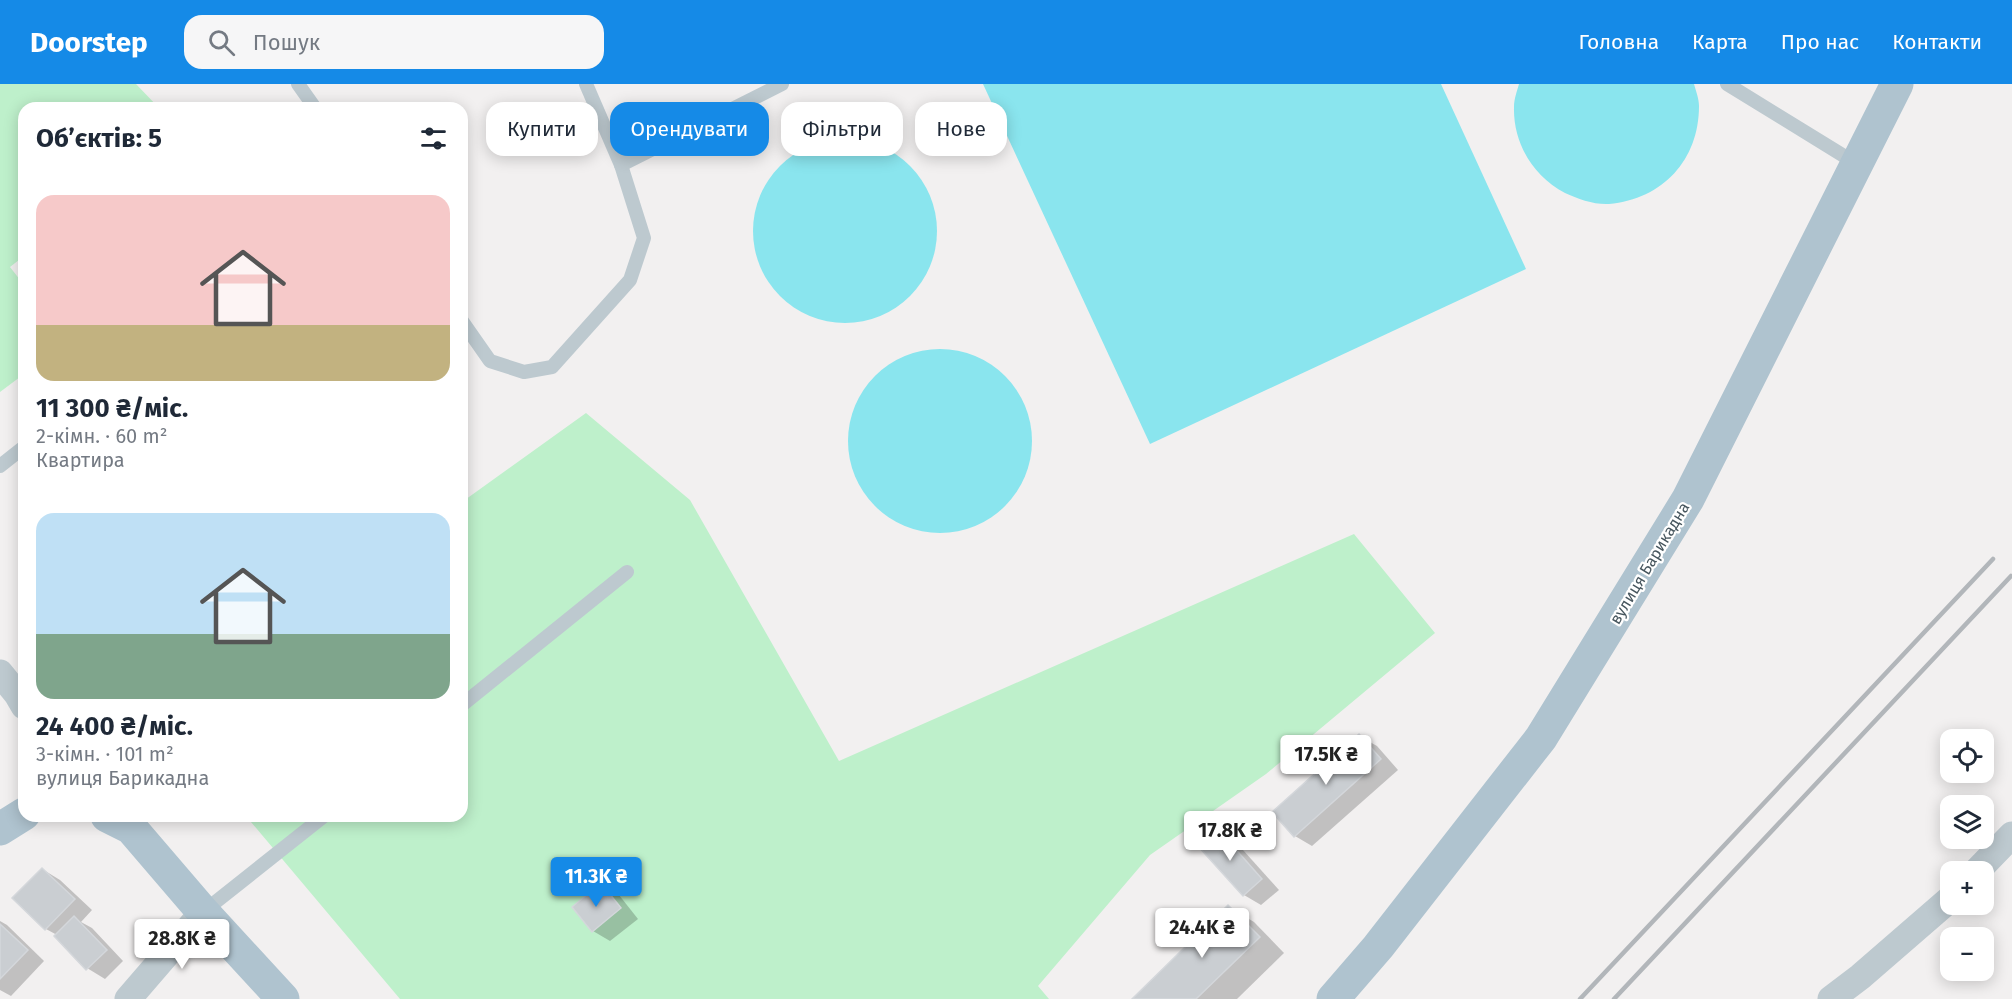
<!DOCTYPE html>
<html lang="uk">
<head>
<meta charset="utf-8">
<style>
	:root { --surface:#fff; --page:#f6f6f7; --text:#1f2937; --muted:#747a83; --accent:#158ae7 }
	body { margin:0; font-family:"Fira Sans",sans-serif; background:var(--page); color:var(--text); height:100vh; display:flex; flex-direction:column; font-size:22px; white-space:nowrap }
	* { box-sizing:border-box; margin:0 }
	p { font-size:20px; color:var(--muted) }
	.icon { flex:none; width:33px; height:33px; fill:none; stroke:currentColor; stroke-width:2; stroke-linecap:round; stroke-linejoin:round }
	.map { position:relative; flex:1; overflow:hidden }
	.drawer { position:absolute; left:18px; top:18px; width:450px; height:720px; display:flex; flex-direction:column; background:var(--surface); border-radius:18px; box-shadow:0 3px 15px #0003 }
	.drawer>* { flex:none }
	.top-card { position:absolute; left:486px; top:18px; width:570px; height:54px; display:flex; gap:12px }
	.controls { position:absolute; left:1940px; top:645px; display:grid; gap:12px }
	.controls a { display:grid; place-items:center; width:54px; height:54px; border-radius:12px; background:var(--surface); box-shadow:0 3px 15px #0003; font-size:30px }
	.price { position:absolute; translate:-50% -51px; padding:0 14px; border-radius:6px; background:#fff; color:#222; font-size:20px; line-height:39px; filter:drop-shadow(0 2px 3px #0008) }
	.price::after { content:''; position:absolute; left:50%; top:36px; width:18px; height:14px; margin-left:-9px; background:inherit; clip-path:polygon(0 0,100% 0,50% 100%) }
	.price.current { background:var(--accent); color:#fff }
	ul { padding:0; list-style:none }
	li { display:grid; align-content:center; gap:12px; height:318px; padding:0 18px }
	li span { display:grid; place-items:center; height:186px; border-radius:18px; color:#555 }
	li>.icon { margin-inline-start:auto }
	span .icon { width:108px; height:108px; fill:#fffc; stroke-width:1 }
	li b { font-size:26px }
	h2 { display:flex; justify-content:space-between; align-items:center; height:72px; padding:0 18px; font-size:26px }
	.chip { padding:0 21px; border-radius:18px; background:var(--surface); box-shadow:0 3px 15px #0003; font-size:21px; line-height:54px }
	.chip.current { background:var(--accent); color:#fff }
	header { display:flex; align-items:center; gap:36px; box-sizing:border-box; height:84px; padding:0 30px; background:var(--accent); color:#fff }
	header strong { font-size:28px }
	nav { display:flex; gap:33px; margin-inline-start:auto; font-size:21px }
	.search { width:420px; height:54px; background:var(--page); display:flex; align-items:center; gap:15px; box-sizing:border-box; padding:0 21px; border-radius:18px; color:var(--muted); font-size:22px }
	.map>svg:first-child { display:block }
	.green { fill:#bef0cb }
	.water { fill:#8ae5ee }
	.shadow { fill:#0003 }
	.building { fill:#caced2; stroke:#d4d7db; stroke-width:1.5 }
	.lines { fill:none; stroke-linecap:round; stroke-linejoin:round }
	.lane { stroke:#bdc9cf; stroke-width:14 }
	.street { stroke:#bdc9cf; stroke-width:27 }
	.primary { stroke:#afc3cf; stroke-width:33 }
	.rail { stroke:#b2b6ba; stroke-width:4.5 }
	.labels { text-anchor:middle; stroke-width:4.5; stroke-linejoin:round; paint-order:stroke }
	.street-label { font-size:16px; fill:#47565e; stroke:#fff }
</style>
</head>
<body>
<header>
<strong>Doorstep</strong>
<div class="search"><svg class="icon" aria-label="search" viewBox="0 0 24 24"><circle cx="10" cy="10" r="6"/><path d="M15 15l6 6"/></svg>Пошук</div>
<nav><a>Головна</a><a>Карта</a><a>Про нас</a><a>Контакти</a></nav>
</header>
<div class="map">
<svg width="2012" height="915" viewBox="0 0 2012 915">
	<rect width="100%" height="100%" fill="#f2f0f0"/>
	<!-- green -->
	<g class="green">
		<polygon points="0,0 136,0 159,24 24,24 24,172 10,183 24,201 24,290 0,308"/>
		<polygon points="586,329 690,416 839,677 1354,450 1435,549 1266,690 1150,771 1038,902 1049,915 400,915 246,732 462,732 462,418"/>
	</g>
	<!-- water -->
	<g class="water">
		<polygon points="983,0 1441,0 1526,185 1150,360"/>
		<path d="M1519,0h175c2,7 5,15 5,22 0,54 -36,93 -90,98 -14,1 -31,-5 -44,-11 -32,-17 -52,-50 -51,-86 0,-8 3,-16 5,-23z"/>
		<circle cx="845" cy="147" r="92"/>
		<circle cx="940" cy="357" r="92"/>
	</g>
	<!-- shadow -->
	<g class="shadow">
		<polygon points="1359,652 1377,662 1398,686 1312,762 1295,752"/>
		<polygon points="1217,746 1234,756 1279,806 1261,821 1244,811"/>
		<polygon points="42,785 60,796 92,826 81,838 92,844 123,877 105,895 87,884 57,851 46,845 14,814"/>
		<polygon points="601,801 619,811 638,835 610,857 593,847"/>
		<polygon points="1229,823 1254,838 1284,869 1237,915 1134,915"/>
		<polygon points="0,837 7,841 44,877 11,912 0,906"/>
	</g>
	<!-- building -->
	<g class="building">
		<polygon points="1359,650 1381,675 1294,753 1272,728"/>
		<polygon points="1217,744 1262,795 1243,812 1197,761"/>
		<polygon points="42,784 75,815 45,846 12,814"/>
		<polygon points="601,799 621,824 592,848 572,823"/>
		<polygon points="1228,821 1260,853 1196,915 1132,915"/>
		<polygon points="74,832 107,866 86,886 54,852"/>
		<polygon points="0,840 28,866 0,895"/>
	</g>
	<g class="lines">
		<!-- lane -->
		<g class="lane">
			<polyline points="298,0 315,24"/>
			<polyline points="586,0 621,81 782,0"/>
			<polyline points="1727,0 1857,80"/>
			<polyline points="462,237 490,277 524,288 552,283 630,196 644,154 621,81"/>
			<polyline points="0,382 24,363"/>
			<polyline points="462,621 627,488"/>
			<polyline points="203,828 324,732"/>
		</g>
		<!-- street -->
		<g class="street">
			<polyline points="0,589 17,610 24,622"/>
			<polyline points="1976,788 2012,751"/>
			<polyline points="128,915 203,828"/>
			<polyline points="1831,915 1860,893 1950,815"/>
		</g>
		<!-- primary -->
		<g class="primary">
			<polyline points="107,732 131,744 203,828 283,915"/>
			<polyline points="0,745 24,730"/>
			<polyline points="1333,915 1378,863 1541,654 1688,415 1897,0"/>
		</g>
		<!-- rail -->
		<g class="rail">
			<polyline points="1580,915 1993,475"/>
			<polyline points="1614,915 2011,492"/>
		</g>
	</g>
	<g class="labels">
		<!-- street labels -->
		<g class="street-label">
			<text transform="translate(1649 479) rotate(-59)" y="6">вулиця Барикадна</text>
		</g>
	</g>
</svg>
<div class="controls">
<a><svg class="icon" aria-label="locate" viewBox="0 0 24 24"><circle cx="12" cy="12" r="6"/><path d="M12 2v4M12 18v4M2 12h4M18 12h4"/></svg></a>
<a><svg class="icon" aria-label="layers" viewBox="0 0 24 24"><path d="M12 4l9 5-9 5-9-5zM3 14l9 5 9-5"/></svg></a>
<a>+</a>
<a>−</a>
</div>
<b class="price" style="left:1326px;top:702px">17.5K ₴</b>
<b class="price" style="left:1230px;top:778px">17.8K ₴</b>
<b class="price current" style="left:596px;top:824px">11.3K ₴</b>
<b class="price" style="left:1202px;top:875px">24.4K ₴</b>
<b class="price" style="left:182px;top:886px">28.8K ₴</b>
<div class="top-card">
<a class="chip">Купити</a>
<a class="chip current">Орендувати</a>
<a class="chip">Фільтри</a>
<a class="chip">Нове</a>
</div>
<section class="drawer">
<h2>Об’єктів: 5<svg class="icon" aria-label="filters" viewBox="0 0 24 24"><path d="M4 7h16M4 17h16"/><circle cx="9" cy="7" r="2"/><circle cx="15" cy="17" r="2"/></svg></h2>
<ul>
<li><span style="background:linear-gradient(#f6c9c9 70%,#c2b280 0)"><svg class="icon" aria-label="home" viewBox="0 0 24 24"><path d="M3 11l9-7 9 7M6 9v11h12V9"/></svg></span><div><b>11 300 ₴/міс.</b><p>2-кімн. · 60 m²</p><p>Квартира</p></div></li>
<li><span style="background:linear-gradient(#bfe0f5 65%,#7fa58c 0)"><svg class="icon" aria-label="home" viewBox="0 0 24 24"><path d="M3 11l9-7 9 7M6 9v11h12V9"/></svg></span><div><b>24 400 ₴/міс.</b><p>3-кімн. · 101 m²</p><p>вулиця Барикадна</p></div></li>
</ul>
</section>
</div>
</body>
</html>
